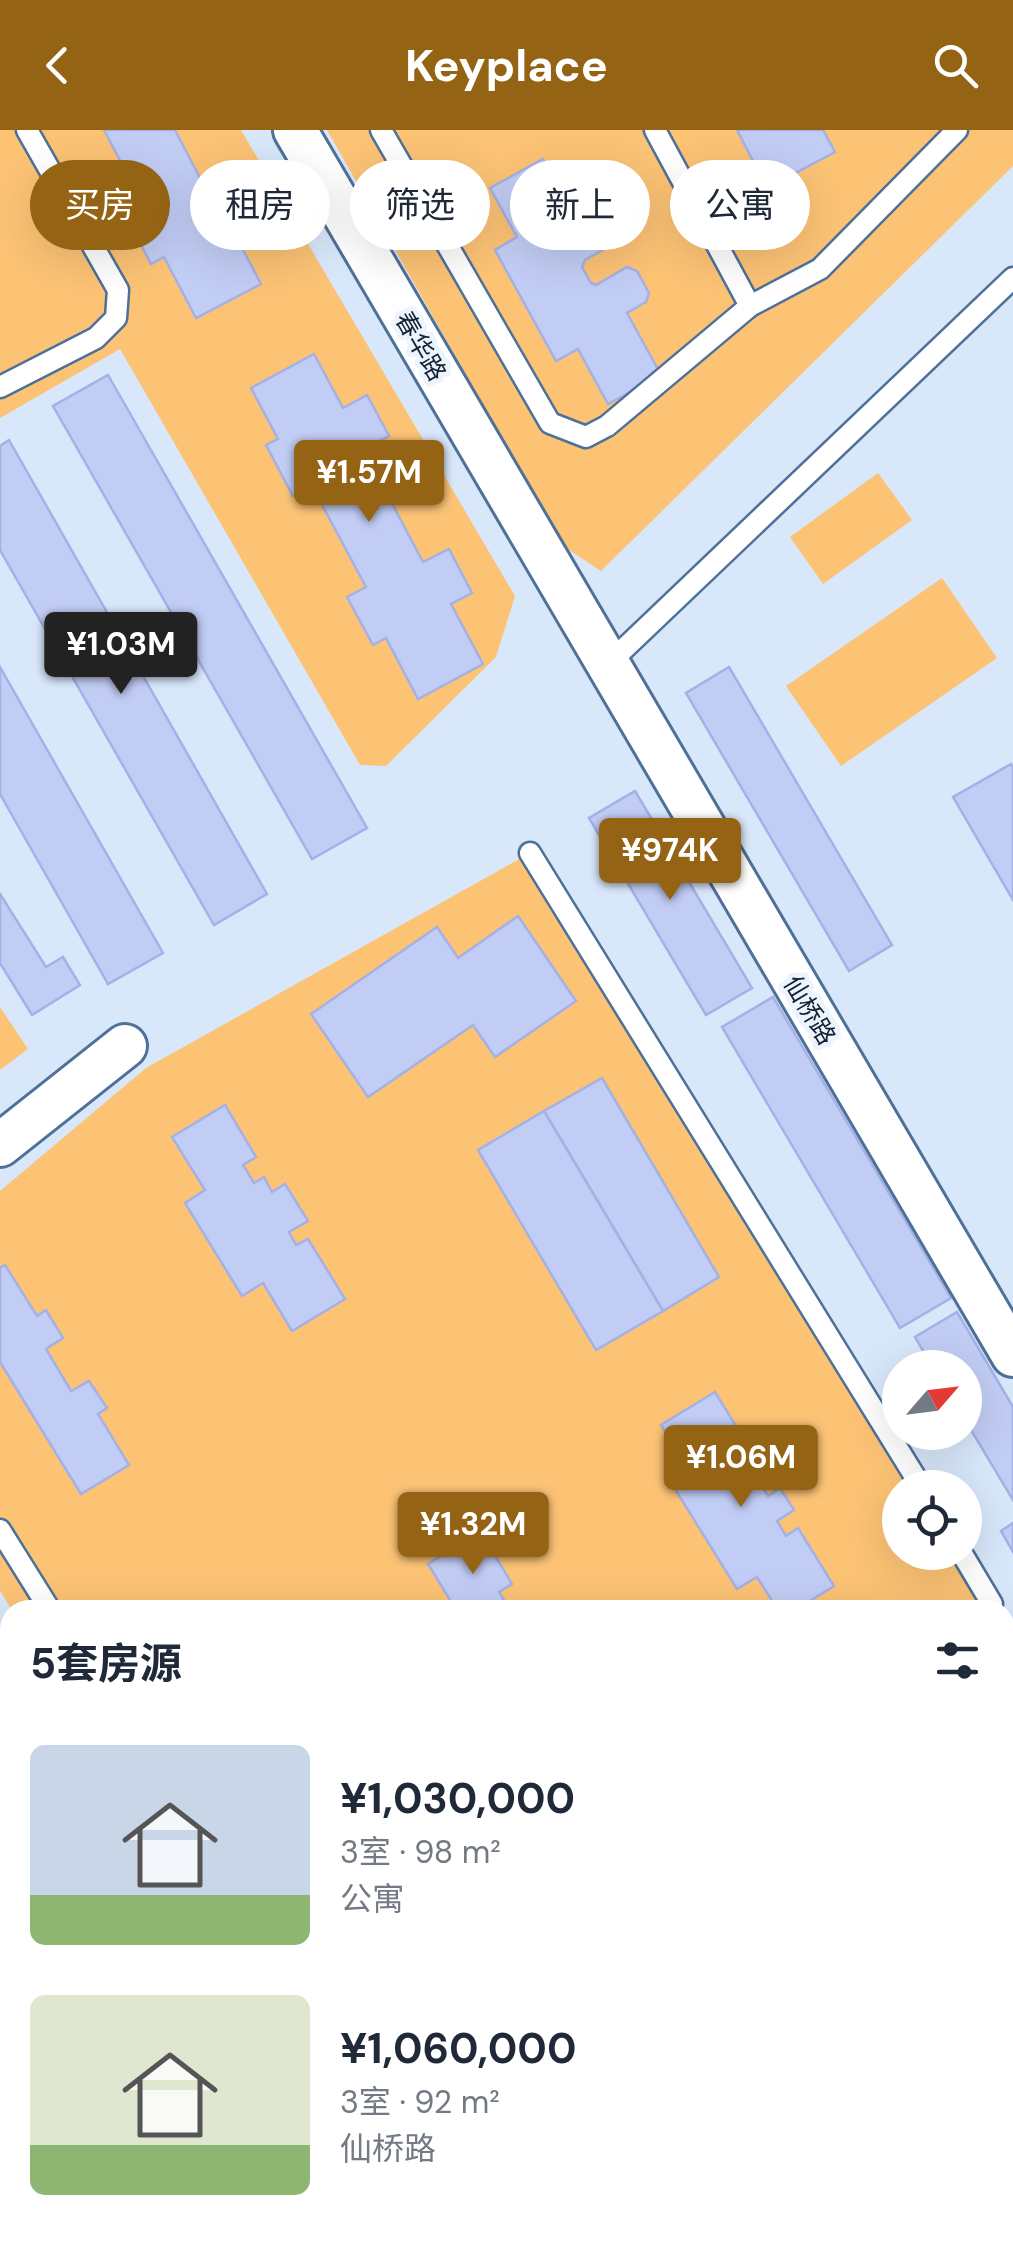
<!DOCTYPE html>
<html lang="zh">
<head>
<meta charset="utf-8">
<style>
	:root { --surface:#fff; --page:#f6f6f7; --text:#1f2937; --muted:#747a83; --accent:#946313 }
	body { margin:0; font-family:"DM Sans","Noto Sans SC",sans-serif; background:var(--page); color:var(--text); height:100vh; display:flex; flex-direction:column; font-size:38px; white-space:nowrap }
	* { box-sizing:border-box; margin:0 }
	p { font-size:32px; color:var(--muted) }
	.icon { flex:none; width:55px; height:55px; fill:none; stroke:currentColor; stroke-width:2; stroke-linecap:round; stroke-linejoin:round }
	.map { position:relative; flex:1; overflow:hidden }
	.sheet { position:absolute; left:0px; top:1470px; width:1015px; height:642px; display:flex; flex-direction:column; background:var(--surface); border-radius:30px 30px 0 0; box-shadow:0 10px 40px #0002 }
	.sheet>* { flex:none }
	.top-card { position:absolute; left:30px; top:30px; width:955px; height:90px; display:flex; gap:20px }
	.needle { width:65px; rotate:62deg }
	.buttons { position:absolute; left:882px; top:1220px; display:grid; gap:20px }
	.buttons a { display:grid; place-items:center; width:100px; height:100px; border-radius:50%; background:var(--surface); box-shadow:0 10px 40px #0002; font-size:50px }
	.price { position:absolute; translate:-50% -85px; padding:0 22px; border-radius:10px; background:var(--accent); color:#fff; font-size:32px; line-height:65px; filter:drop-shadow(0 2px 5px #0008) }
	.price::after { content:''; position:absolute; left:50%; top:60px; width:30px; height:22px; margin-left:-15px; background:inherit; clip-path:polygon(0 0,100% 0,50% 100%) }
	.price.current { background:#222; color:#fff }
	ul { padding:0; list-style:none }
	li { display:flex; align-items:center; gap:30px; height:250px; padding:0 30px }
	li span { display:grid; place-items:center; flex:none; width:280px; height:200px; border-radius:15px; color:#555 }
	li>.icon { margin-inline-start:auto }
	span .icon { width:120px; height:120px; fill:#fffc; stroke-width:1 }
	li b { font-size:42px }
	h2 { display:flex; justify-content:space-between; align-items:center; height:120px; padding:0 30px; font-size:42px }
	.tag { padding:0 35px; border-radius:45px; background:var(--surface); box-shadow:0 10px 40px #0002; font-size:35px; line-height:90px }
	.tag.current { background:var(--accent); color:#fff }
	header { display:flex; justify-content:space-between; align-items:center; height:130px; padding:0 30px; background:var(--accent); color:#fff; font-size:45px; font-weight:700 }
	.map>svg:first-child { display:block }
	.grass { fill:#fcc375 }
	.building { fill:#c2cdf5; stroke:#a4b1e6; stroke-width:2.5 }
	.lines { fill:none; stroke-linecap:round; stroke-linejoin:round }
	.lane-casing { stroke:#4e719a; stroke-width:25 }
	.street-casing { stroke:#4e719a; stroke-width:48 }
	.secondary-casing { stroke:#4e719a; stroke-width:60 }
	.lane { stroke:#fff; stroke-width:20 }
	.street { stroke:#fff; stroke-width:42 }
	.secondary { stroke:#fff; stroke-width:55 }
	.labels { text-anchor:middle; stroke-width:10; stroke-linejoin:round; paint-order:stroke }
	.street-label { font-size:25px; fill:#132133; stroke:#ecf4fd }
</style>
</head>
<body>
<header><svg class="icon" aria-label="back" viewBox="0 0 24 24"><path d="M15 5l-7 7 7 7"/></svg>Keyplace<svg class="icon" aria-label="search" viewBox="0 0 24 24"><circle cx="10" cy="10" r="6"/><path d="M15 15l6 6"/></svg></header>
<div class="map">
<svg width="1013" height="2112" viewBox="0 0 1013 2112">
	<rect width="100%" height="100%" fill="#d8e7fa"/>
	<!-- grass -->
	<g class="grass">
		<polygon points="0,0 241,0 515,466 496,527 386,636 360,635 120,219 0,288"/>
		<polygon points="327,0 1013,0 1013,36 601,441 563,416"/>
		<polygon points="878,343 912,390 823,454 790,407"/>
		<polygon points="942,448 997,528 841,636 786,556"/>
		<polygon points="530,723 922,1357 900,1358 900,1422 961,1423 991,1480 12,1480 0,1461 0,1061 146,938"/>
		<polygon points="0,877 28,919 0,940"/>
	</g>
	<!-- building -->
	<g class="building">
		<polygon points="104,0 175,0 202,52 227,39 250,82 229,93 261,154 196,188 164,127 151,134 126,86 144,76"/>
		<polygon points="737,0 823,0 835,22 767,58"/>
		<polygon points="543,29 576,90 598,78 607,84 617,104 615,113 585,130 582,137 591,153 596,155 627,137 637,141 649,163 646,172 627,183 661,245 608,274 578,219 556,231 495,120 517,107 490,58"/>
		<polygon points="314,224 343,278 367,265 389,306 363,319 423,432 449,419 472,463 451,474 483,534 418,569 386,508 373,515 347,467 366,457 312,356 293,366 266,315 278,309 251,258"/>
		<polygon points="108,245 367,698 312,729 53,276"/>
		<polygon points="9,310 267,764 214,795 0,420 0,316"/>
		<polygon points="0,537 163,823 108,854 0,664"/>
		<polygon points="729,537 892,815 849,841 686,563"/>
		<polygon points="1011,634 1013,638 1013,770 953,667"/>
		<polygon points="635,661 752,858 706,885 589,688"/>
		<polygon points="0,764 46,837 63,827 80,855 32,885 0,833"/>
		<polygon points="518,786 576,871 495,927 473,895 368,967 311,884 437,797 458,828"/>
		<polygon points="773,867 951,1168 900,1198 722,897"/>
		<polygon points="602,948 719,1147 663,1181 544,981"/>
		<polygon points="225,975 256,1027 243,1035 254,1053 264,1047 272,1062 285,1054 308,1091 289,1102 296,1115 308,1109 345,1169 292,1201 263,1153 242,1166 185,1073 205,1060 172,1007"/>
		<polygon points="544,981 663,1181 596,1220 478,1020"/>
		<polygon points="5,1135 37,1186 46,1180 63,1208 46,1219 71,1261 89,1251 107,1278 98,1284 129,1335 81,1364 0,1232 0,1138"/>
		<polygon points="957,1182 1013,1277 1013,1370 965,1290 965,1238 933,1238 915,1207"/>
		<polygon points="715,1262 748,1316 733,1326 746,1346 753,1341 768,1366 780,1358 794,1380 777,1391 786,1406 798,1398 834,1456 795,1480 778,1480 757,1447 737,1459 675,1359 693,1347 661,1295"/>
		<polygon points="1013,1393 1013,1422 1001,1401"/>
		<polygon points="481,1402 512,1454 499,1462 510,1480 519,1474 523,1480 456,1480 428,1434"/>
		<polygon points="0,1569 10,1586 10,1702 0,1686"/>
		<polygon points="0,1712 10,1729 10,1788 0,1771"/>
		<polygon points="1013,1774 1013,1838 1005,1843 1005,1779"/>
		<polygon points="0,1821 10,1837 10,1931 0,1915"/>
		<polygon points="1013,1893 1013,2112 825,2112 819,2102 1005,2102 1005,1898"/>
		<polygon points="2,2076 10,2090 10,2102 17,2102 23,2112 0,2112"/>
		<polygon points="472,2102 588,2102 572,2112 457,2112"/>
		<polygon points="622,2102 710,2102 716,2112 628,2112"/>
	</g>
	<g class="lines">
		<defs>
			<g id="lane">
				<polyline points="381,0 550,293 586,307 607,296 750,176 820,139 957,0"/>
				<polyline points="655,0 750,176"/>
				<polyline points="0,257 96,208 116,188 118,160 27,0"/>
				<polyline points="607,535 1013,148"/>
				<polyline points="530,723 922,1358"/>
				<polyline points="0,1400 50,1480"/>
				<polyline points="961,1422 992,1474 991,1480"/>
				<polyline points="1005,1862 1013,1857"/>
				<polyline points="791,2102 797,2112"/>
			</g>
			<g id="street">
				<polyline points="295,0 1013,1225"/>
				<polyline points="0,1015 125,916"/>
			</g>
			<g id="secondary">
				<polyline points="1005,1603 1013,1597"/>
				<polyline points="1005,1699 1013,1694"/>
				<polyline points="207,2112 222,2102"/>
				<polyline points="355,2112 370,2102"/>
			</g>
		</defs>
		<!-- lane casing -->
		<use href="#lane" class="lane-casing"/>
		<!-- street casing -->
		<use href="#street" class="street-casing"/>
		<!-- secondary casing -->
		<use href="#secondary" class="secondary-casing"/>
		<!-- lane -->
		<use href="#lane" class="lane"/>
		<!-- street -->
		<use href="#street" class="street"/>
		<!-- secondary -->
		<use href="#secondary" class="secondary"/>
	</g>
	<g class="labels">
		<!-- street labels -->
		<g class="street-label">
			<text transform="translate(421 216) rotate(60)" y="9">春华路</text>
			<text transform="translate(810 880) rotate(59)" y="9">仙桥路</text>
		</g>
	</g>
</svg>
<div class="buttons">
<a><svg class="needle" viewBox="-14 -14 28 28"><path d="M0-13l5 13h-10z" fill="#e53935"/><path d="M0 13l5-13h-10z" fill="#747a83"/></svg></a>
<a><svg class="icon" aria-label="locate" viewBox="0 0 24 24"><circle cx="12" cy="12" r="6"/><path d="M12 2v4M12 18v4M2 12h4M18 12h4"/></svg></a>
</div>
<b class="price" style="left:369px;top:395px">¥1.57M</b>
<b class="price current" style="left:121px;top:567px">¥1.03M</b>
<b class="price" style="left:670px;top:773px">¥974K</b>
<b class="price" style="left:741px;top:1380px">¥1.06M</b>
<b class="price" style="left:473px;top:1447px">¥1.32M</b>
<div class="top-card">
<a class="tag current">买房</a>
<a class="tag">租房</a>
<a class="tag">筛选</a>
<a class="tag">新上</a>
<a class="tag">公寓</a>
</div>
<section class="sheet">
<h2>5套房源<svg class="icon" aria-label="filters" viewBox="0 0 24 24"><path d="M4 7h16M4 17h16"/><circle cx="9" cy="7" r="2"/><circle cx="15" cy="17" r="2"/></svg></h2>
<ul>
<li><span style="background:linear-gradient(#c9d6e8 75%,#8fb573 0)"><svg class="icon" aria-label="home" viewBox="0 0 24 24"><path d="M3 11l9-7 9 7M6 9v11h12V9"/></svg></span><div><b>¥1,030,000</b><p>3室 · 98 m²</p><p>公寓</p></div></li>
<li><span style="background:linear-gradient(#dfe7d0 75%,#8fb573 0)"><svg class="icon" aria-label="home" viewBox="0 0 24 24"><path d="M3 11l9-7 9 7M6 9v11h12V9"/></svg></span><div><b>¥1,060,000</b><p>3室 · 92 m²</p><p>仙桥路</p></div></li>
</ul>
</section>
</div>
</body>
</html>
